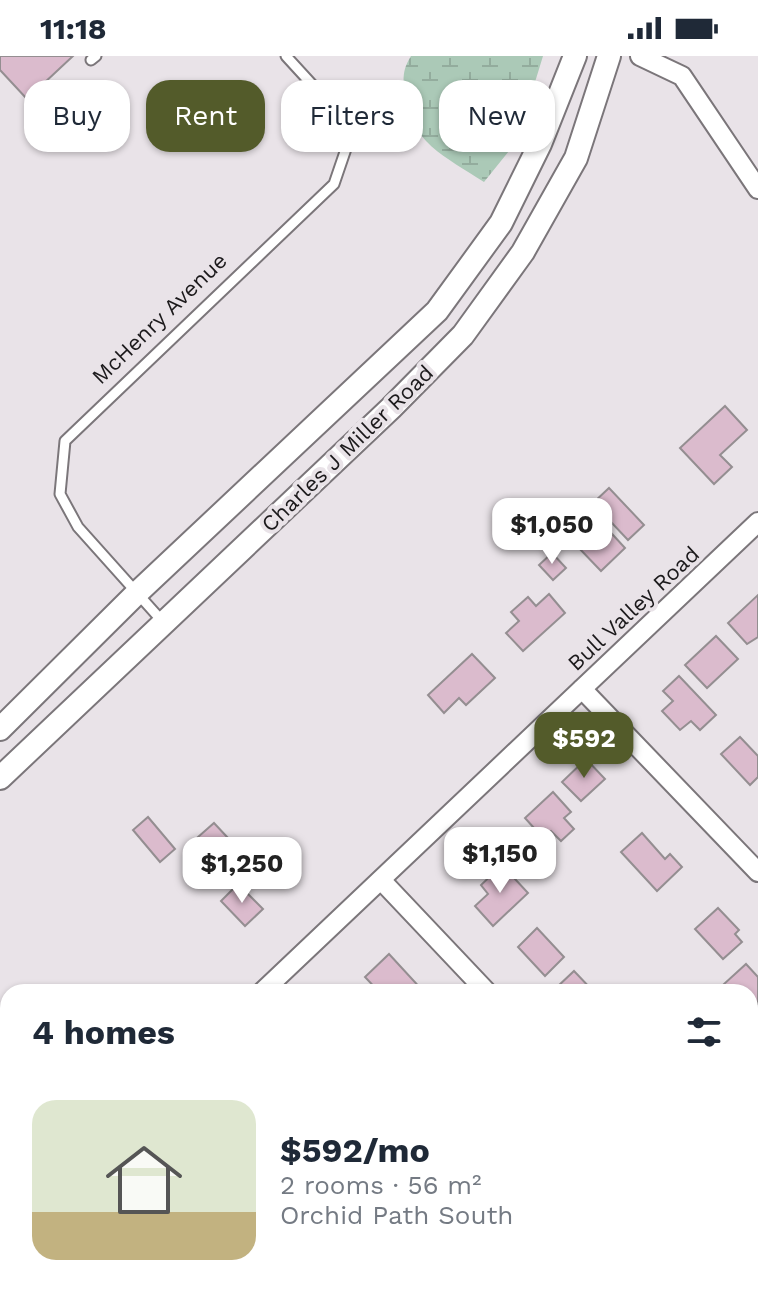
<!DOCTYPE html>
<html lang="en">
<head>
<meta charset="utf-8">
<style>
	:root { --surface:#fff; --page:#f6f6f7; --text:#1f2937; --muted:#747a83; --line:#e0e1e3; --accent:#535b2a }
	body { margin:0; font-family:"Work Sans",sans-serif; background:var(--page); color:var(--text); height:100vh; display:flex; flex-direction:column; font-size:30px; white-space:nowrap }
	* { box-sizing:border-box; margin:0 }
	p { font-size:26px; color:var(--muted) }
	.icon { flex:none; width:44px; height:44px; fill:none; stroke:currentColor; stroke-width:2; stroke-linecap:round; stroke-linejoin:round }
	.map { position:relative; flex:1; overflow:hidden }
	.panel { position:absolute; left:0px; top:928px; width:758px; height:312px; display:flex; flex-direction:column; background:var(--surface); border-radius:24px 24px 0 0; box-shadow:0 2px 6px #0004 }
	.panel>* { flex:none }
	.guide { position:absolute; left:24px; top:24px; width:710px; height:72px; display:flex; gap:16px }
	.price { position:absolute; translate:-50% -68px; padding:0 18px; border-radius:16px; background:#fff; color:#222; font-size:26px; line-height:52px; filter:drop-shadow(0 2px 4px #0008) }
	.price::after { content:''; position:absolute; left:50%; top:48px; width:24px; height:18px; margin-left:-12px; background:inherit; clip-path:polygon(0 0,100% 0,50% 100%) }
	.price.on { background:var(--accent); color:#fff }
	ul { padding:0; list-style:none }
	li { display:flex; align-items:center; gap:24px; height:200px; padding:0 32px }
	li+li { border-top:2px solid var(--line) }
	li span { display:grid; place-items:center; flex:none; width:224px; height:160px; border-radius:24px; color:#555 }
	li>.icon { margin-inline-start:auto }
	span .icon { width:96px; height:96px; fill:#fffc; stroke-width:1 }
	li b { font-size:34px }
	h2 { display:flex; justify-content:space-between; align-items:center; height:96px; padding:0 32px; font-size:34px }
	.pill { padding:0 28px; border-radius:24px; background:var(--surface); box-shadow:0 2px 6px #0004; font-size:28px; line-height:72px }
	.pill.on { background:var(--accent); color:#fff }
	.status { display:flex; justify-content:space-between; align-items:center; height:56px; padding:0 40px; background:var(--surface); direction:ltr }
	.status svg { height:22px; fill:currentColor }
	.map>svg:first-child { display:block }
	.wetland { fill:url(#wetland-marsh) }
	.building { fill:#dbbbcd; stroke:#948e91; stroke-width:2 }
	.lines { fill:none; stroke-linecap:round; stroke-linejoin:round }
	.service-casing { stroke:#7b767a; stroke-width:13 }
	.minor-casing { stroke:#7b767a; stroke-width:22 }
	.tertiary-casing { stroke:#7b767a; stroke-width:26 }
	.service { stroke:#fff; stroke-width:9 }
	.minor { stroke:#fff; stroke-width:18 }
	.tertiary { stroke:#fff; stroke-width:22 }
	.labels { text-anchor:middle; stroke-width:8; stroke-linejoin:round; paint-order:stroke }
	.street-label { font-size:22px; fill:#1b191b; stroke:#e9e3e8 }
</style>
</head>
<body>
<div class="status"><b>11:18</b><svg viewBox="0 0 49 12"><path d="M0 12V9h3v3zM5 12V6h3v6zM10 12V3h3v9zM15 12V0h3v12zM26 1h20v11H26zM47 4h2v5h-2z"/></svg></div>
<div class="map">
<svg width="758" height="1240" viewBox="0 0 758 1240">
	<defs>
		<pattern id="wetland-marsh" width="20" height="14" patternUnits="userSpaceOnUse" patternTransform="scale(2)"><rect width="20" height="14" fill="#abc9b7"/><path d="M1 5h8M5 5V1M11 12h8M15 12V8" fill="none" stroke="#93ac9d"/></pattern>
	</defs>
	<rect width="100%" height="100%" fill="#e9e3e8"/>
	<!-- wetland -->
	<path class="wetland" d="M411,0h132l-26,85 -33,41c-38,-25 -75,-40 -80,-90 -1,-16 -1,-23 7,-36z"/>
	<!-- building -->
	<g class="building">
		<polygon points="0,0 73,0 27,43 0,14"/>
		<polygon points="725,350 747,374 720,399 732,411 714,428 680,392"/>
		<polygon points="609,432 644,469 628,484 593,447"/>
		<polygon points="602,467 625,492 601,515 577,490"/>
		<polygon points="552,497 566,512 553,524 539,509"/>
		<polygon points="549,538 565,557 523,595 506,577 519,565 511,556 528,541 536,550"/>
		<polygon points="758,539 758,581 747,588 728,567"/>
		<polygon points="716,580 738,603 707,632 685,609"/>
		<polygon points="472,598 495,622 466,649 459,642 444,657 428,639"/>
		<polygon points="679,620 716,659 700,674 691,665 680,674 662,655 673,645 663,635"/>
		<polygon points="740,681 758,700 758,721 750,729 721,698"/>
		<polygon points="586,703 605,723 581,745 562,726"/>
		<polygon points="553,736 571,756 564,762 574,773 561,785 551,775 543,782 525,762"/>
		<polygon points="148,761 175,793 160,806 133,774"/>
		<polygon points="214,767 228,782 212,796 198,781"/>
		<polygon points="642,777 665,803 670,798 682,811 657,835 621,796"/>
		<polygon points="502,809 528,837 493,870 475,850 488,838 481,829"/>
		<polygon points="238,828 263,853 245,870 221,845"/>
		<polygon points="718,852 739,874 735,878 742,886 723,903 695,873"/>
		<polygon points="537,872 564,901 545,920 518,891"/>
		<polygon points="389,898 424,936 390,933 379,936 365,921"/>
		<polygon points="746,908 758,921 758,947 750,955 750,936 731,936 724,928"/>
		<polygon points="574,915 594,936 557,936 555,933"/>
		<polygon points="758,1123 758,1158 750,1149 750,1130"/>
		<polygon points="33,1232 68,1232 75,1240 41,1240"/>
		<polygon points="258,1232 286,1232 278,1240 263,1240"/>
		<polygon points="444,1232 491,1232 499,1240 449,1240"/>
		<polygon points="634,1232 682,1232 674,1240 625,1240"/>
	</g>
	<g class="lines">
		<defs>
			<g id="service">
				<polyline points="91,4 96,0"/>
				<polyline points="163,566 78,471 60,438 65,385 334,128 348,87 329,47 286,0"/>
			</g>
			<g id="minor">
				<polyline points="640,0 682,20 758,133"/>
				<polyline points="582,633 758,816"/>
				<polyline points="381,824 487,936"/>
				<polyline points="262,936 758,466"/>
				<polyline points="0,1185 8,1177"/>
				<polyline points="750,1212 758,1220"/>
				<polyline points="370,1232 377,1240"/>
				<polyline points="729,1240 737,1232"/>
			</g>
			<g id="tertiary">
				<polyline points="0,673 137,537 437,255 501,167 540,88 575,0"/>
				<polyline points="0,722 391,352 463,279 523,196 576,102 609,0"/>
			</g>
		</defs>
		<!-- service casing -->
		<use href="#service" class="service-casing"/>
		<!-- minor casing -->
		<use href="#minor" class="minor-casing"/>
		<!-- tertiary casing -->
		<use href="#tertiary" class="tertiary-casing"/>
		<!-- service -->
		<use href="#service" class="service"/>
		<!-- minor -->
		<use href="#minor" class="minor"/>
		<!-- tertiary -->
		<use href="#tertiary" class="tertiary"/>
	</g>
	<g class="labels">
		<!-- street labels -->
		<g class="street-label">
			<text transform="translate(159 262) rotate(-44)" y="8">McHenry Avenue</text>
			<text transform="translate(347 392) rotate(-44)" y="8">Charles J Miller Road</text>
			<text transform="translate(633 552) rotate(-43)" y="8">Bull Valley Road</text>
		</g>
	</g>
</svg>
<b class="price" style="left:552px;top:510px">$1,050</b>
<b class="price on" style="left:584px;top:724px">$592</b>
<b class="price" style="left:500px;top:839px">$1,150</b>
<b class="price" style="left:242px;top:849px">$1,250</b>
<div class="guide">
<a class="pill">Buy</a>
<a class="pill on">Rent</a>
<a class="pill">Filters</a>
<a class="pill">New</a>
</div>
<section class="panel">
<h2>4 homes<svg class="icon" aria-label="filters" viewBox="0 0 24 24"><path d="M4 7h16M4 17h16"/><circle cx="9" cy="7" r="2"/><circle cx="15" cy="17" r="2"/></svg></h2>
<ul>
<li><span style="background:linear-gradient(#dfe7d0 70%,#c2b280 0)"><svg class="icon" aria-label="home" viewBox="0 0 24 24"><path d="M3 11l9-7 9 7M6 9v11h12V9"/></svg></span><div><b>$592/mo</b><p>2 rooms · 56 m²</p><p>Orchid Path South</p></div></li>
</ul>
</section>
</div>
</body>
</html>
